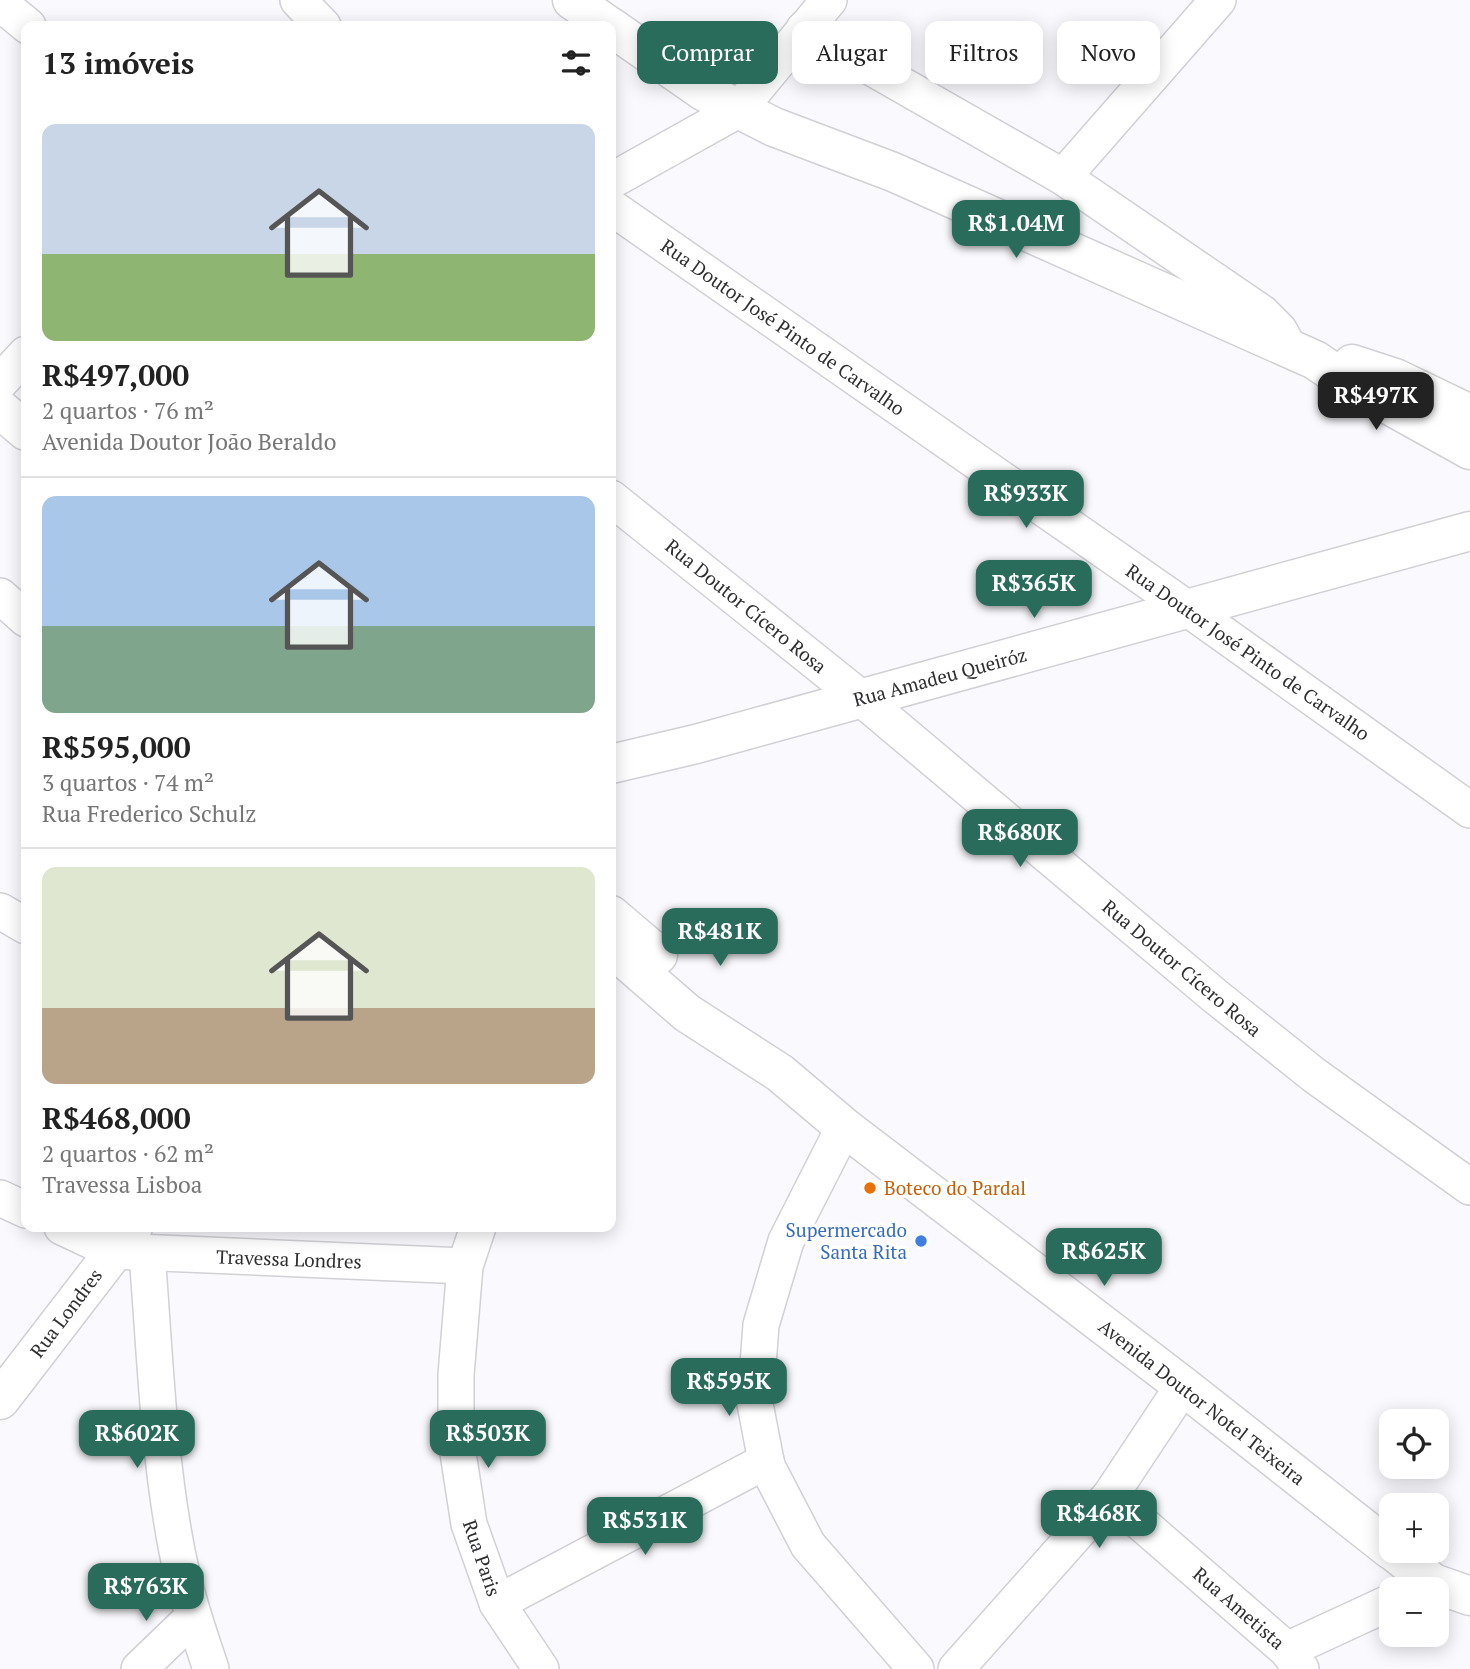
<!DOCTYPE html>
<html lang="pt">
<head>
<meta charset="utf-8">
<style>
	:root { --surface:#fff; --page:#f6f6f6; --text:#222; --muted:#767676; --line:#e0e0e0; --accent:#296c5c }
	body { margin:0; font-family:"PT Serif",serif; background:var(--page); color:var(--text); height:100vh; display:flex; flex-direction:column; font-size:26px; white-space:nowrap }
	* { box-sizing:border-box; margin:0 }
	p { font-size:23px; color:var(--muted) }
	.icon { flex:none; width:38px; height:38px; fill:none; stroke:currentColor; stroke-width:2; stroke-linecap:round; stroke-linejoin:round }
	.map { position:relative; flex:1; overflow:hidden }
	.side { position:absolute; left:21px; top:21px; width:595px; height:1211px; display:flex; flex-direction:column; background:var(--surface); border-radius:14px; box-shadow:0 4px 18px #0003 }
	.side>* { flex:none }
	.hud { position:absolute; left:637px; top:21px; width:665px; height:63px; display:flex; gap:14px }
	.buttons { position:absolute; left:1379px; top:1409px; display:grid; gap:14px }
	.buttons a { display:grid; place-items:center; width:70px; height:70px; border-radius:14px; background:var(--surface); box-shadow:0 4px 18px #0003; font-size:35px }
	.price { position:absolute; translate:-50% -60px; padding:0 16px; border-radius:14px; background:var(--accent); color:#fff; font-size:23px; line-height:46px; filter:drop-shadow(0 2px 4px #0008) }
	.price::after { content:''; position:absolute; left:50%; top:42px; width:21px; height:16px; margin-left:-10px; background:inherit; clip-path:polygon(0 0,100% 0,50% 100%) }
	.price.selected { background:#222; color:#fff }
	ul { padding:0; list-style:none }
	li { display:grid; align-content:center; gap:14px; height:371px; padding:0 21px }
	li+li { border-top:2px solid var(--line) }
	li span { display:grid; place-items:center; height:217px; border-radius:14px; color:#555 }
	li>.icon { margin-inline-start:auto }
	span .icon { width:126px; height:126px; fill:#fffc; stroke-width:1 }
	li b { font-size:30px }
	h2 { display:flex; justify-content:space-between; align-items:center; height:84px; padding:0 21px; font-size:30px }
	.pill { padding:0 24px; border-radius:14px; background:var(--surface); box-shadow:0 4px 18px #0003; font-size:24px; line-height:63px }
	.pill.selected { background:var(--accent); color:#fff }
	.map>svg:first-child { display:block }
	.lines { fill:none; stroke-linecap:round; stroke-linejoin:round }
	.street-casing { stroke:#d0d0d6; stroke-width:38 }
	.secondary-casing { stroke:#d0d0d6; stroke-width:41 }
	.street { stroke:#fff; stroke-width:35 }
	.secondary { stroke:#fff; stroke-width:38 }
	.food-dot { fill:#e8710a; stroke:#fff; stroke-width:2.5 }
	.shop-dot { fill:#3f7fe0; stroke:#fff; stroke-width:2.5 }
	.labels { text-anchor:middle; stroke-width:7; stroke-linejoin:round; paint-order:stroke }
	.street-label { font-size:19px; fill:#2f2e31; stroke:#fff }
	.food-label { font-size:19px; fill:#c56008; stroke:#fff; text-anchor:start }
	.shop-label { font-size:19px; fill:#366cbe; stroke:#fff; text-anchor:end }
</style>
</head>
<body>
<div class="map">
<svg width="1470" height="1669" viewBox="0 0 1470 1669">
	<rect width="100%" height="100%" fill="#fafafe"/>
	<g class="lines">
		<defs>
			<g id="street">
				<polyline points="298,0 323,26"/>
				<polyline points="0,3 28,26"/>
				<polyline points="804,29 1063,177 1262,313 1279,330 1290,350"/>
				<polyline points="1063,177 1218,0"/>
				<polyline points="611,181 738,110 829,0"/>
				<polyline points="611,207 1188,609 1470,810"/>
				<polyline points="0,382 26,354"/>
				<polyline points="611,498 862,699 1215,996 1314,1075 1470,1187"/>
				<polyline points="0,596 26,619"/>
				<polyline points="0,911 26,926"/>
				<polyline points="844,1127 786,1241 761,1325 755,1404 767,1466 808,1545 916,1669"/>
				<polyline points="0,1198 26,1210"/>
				<polyline points="62,1227 113,1251 465,1266"/>
				<polyline points="478,1227 465,1266 456,1375 456,1440 469,1524 497,1603 541,1669"/>
				<path d="M147,1254c8,99 11,200 30,297 8,41 21,79 34,118"/>
				<polyline points="1110,1496 1287,1650 1301,1669"/>
				<polyline points="497,1603 766,1461"/>
				<polyline points="1287,1650 1391,1602"/>
				<polyline points="139,1669 193,1617"/>
				<polyline points="956,1669 1110,1496 1183,1386"/>
			</g>
			<g id="secondary">
				<polyline points="572,0 609,26"/>
				<polyline points="611,27 703,91 774,127 893,172 1315,360 1346,381 1470,450"/>
				<polyline points="1352,364 1395,378 1470,414"/>
				<polyline points="0,409 26,431"/>
				<polyline points="611,764 696,744 1470,531"/>
				<polyline points="611,915 658,955"/>
				<polyline points="611,947 687,1013 780,1073 844,1127 1183,1386 1391,1550"/>
				<polyline points="0,1400 133,1227"/>
				<polyline points="1392,1550 1433,1583 1470,1596"/>
			</g>
		</defs>
		<!-- street casing -->
		<use href="#street" class="street-casing"/>
		<!-- secondary casing -->
		<use href="#secondary" class="secondary-casing"/>
		<!-- street -->
		<use href="#street" class="street"/>
		<!-- secondary -->
		<use href="#secondary" class="secondary"/>
	</g>
	<!-- markers -->
	<circle class="food-dot" cx="870" cy="1188" r="7"/>
	<circle class="shop-dot" cx="921" cy="1241" r="7"/>
	<g class="labels">
		<!-- street labels -->
		<g class="street-label">
			<text transform="translate(783 327) rotate(35)" y="7">Rua Doutor José Pinto de Carvalho</text>
			<text transform="translate(746 606) rotate(39)" y="7">Rua Doutor Cícero Rosa</text>
			<text transform="translate(1248 652) rotate(35)" y="7">Rua Doutor José Pinto de Carvalho</text>
			<text transform="translate(940 677) rotate(-15)" y="7">Rua Amadeu Queiróz</text>
			<text transform="translate(1182 968) rotate(40)" y="7">Rua Doutor Cícero Rosa</text>
			<text transform="translate(289 1259) rotate(2)" y="7">Travessa Londres</text>
			<text transform="translate(66 1313) rotate(-53)" y="7">Rua Londres</text>
			<text transform="translate(1202 1402) rotate(38)" y="7">Avenida Doutor Notel Teixeira</text>
			<text transform="translate(482 1558) rotate(71)" y="7">Rua Paris</text>
			<text transform="translate(1239 1608) rotate(41)" y="7">Rua Ametista</text>
		</g>
		<!-- food labels -->
		<g class="food-label">
			<text x="884" y="1195">Boteco do Pardal</text>
		</g>
		<!-- shop labels -->
		<g class="shop-label">
			<text x="907" y="1237">Supermercado<tspan x="907" dy="22">Santa Rita</tspan></text>
		</g>
	</g>
</svg>
<div class="buttons">
<a><svg class="icon" aria-label="locate" viewBox="0 0 24 24"><circle cx="12" cy="12" r="6"/><path d="M12 2v4M12 18v4M2 12h4M18 12h4"/></svg></a>
<a>+</a>
<a>−</a>
</div>
<b class="price" style="left:1016px;top:260px">R$1.04M</b>
<b class="price selected" style="left:1376px;top:432px">R$497K</b>
<b class="price" style="left:1026px;top:530px">R$933K</b>
<b class="price" style="left:1034px;top:620px">R$365K</b>
<b class="price" style="left:1020px;top:869px">R$680K</b>
<b class="price" style="left:720px;top:968px">R$481K</b>
<b class="price" style="left:1104px;top:1288px">R$625K</b>
<b class="price" style="left:729px;top:1418px">R$595K</b>
<b class="price" style="left:137px;top:1470px">R$602K</b>
<b class="price" style="left:488px;top:1470px">R$503K</b>
<b class="price" style="left:1099px;top:1550px">R$468K</b>
<b class="price" style="left:645px;top:1557px">R$531K</b>
<b class="price" style="left:146px;top:1623px">R$763K</b>
<div class="hud">
<a class="pill selected">Comprar</a>
<a class="pill">Alugar</a>
<a class="pill">Filtros</a>
<a class="pill">Novo</a>
</div>
<section class="side">
<h2>13 imóveis<svg class="icon" aria-label="filters" viewBox="0 0 24 24"><path d="M4 7h16M4 17h16"/><circle cx="9" cy="7" r="2"/><circle cx="15" cy="17" r="2"/></svg></h2>
<ul>
<li><span style="background:linear-gradient(#c9d6e8 60%,#8fb573 0)"><svg class="icon" aria-label="home" viewBox="0 0 24 24"><path d="M3 11l9-7 9 7M6 9v11h12V9"/></svg></span><div><b>R$497,000</b><p>2 quartos · 76 m²</p><p>Avenida Doutor João Beraldo</p></div></li>
<li><span style="background:linear-gradient(#a9c7e8 60%,#7fa58c 0)"><svg class="icon" aria-label="home" viewBox="0 0 24 24"><path d="M3 11l9-7 9 7M6 9v11h12V9"/></svg></span><div><b>R$595,000</b><p>3 quartos · 74 m²</p><p>Rua Frederico Schulz</p></div></li>
<li><span style="background:linear-gradient(#dfe7d0 65%,#b9a48a 0)"><svg class="icon" aria-label="home" viewBox="0 0 24 24"><path d="M3 11l9-7 9 7M6 9v11h12V9"/></svg></span><div><b>R$468,000</b><p>2 quartos · 62 m²</p><p>Travessa Lisboa</p></div></li>
</ul>
</section>
</div>
</body>
</html>
